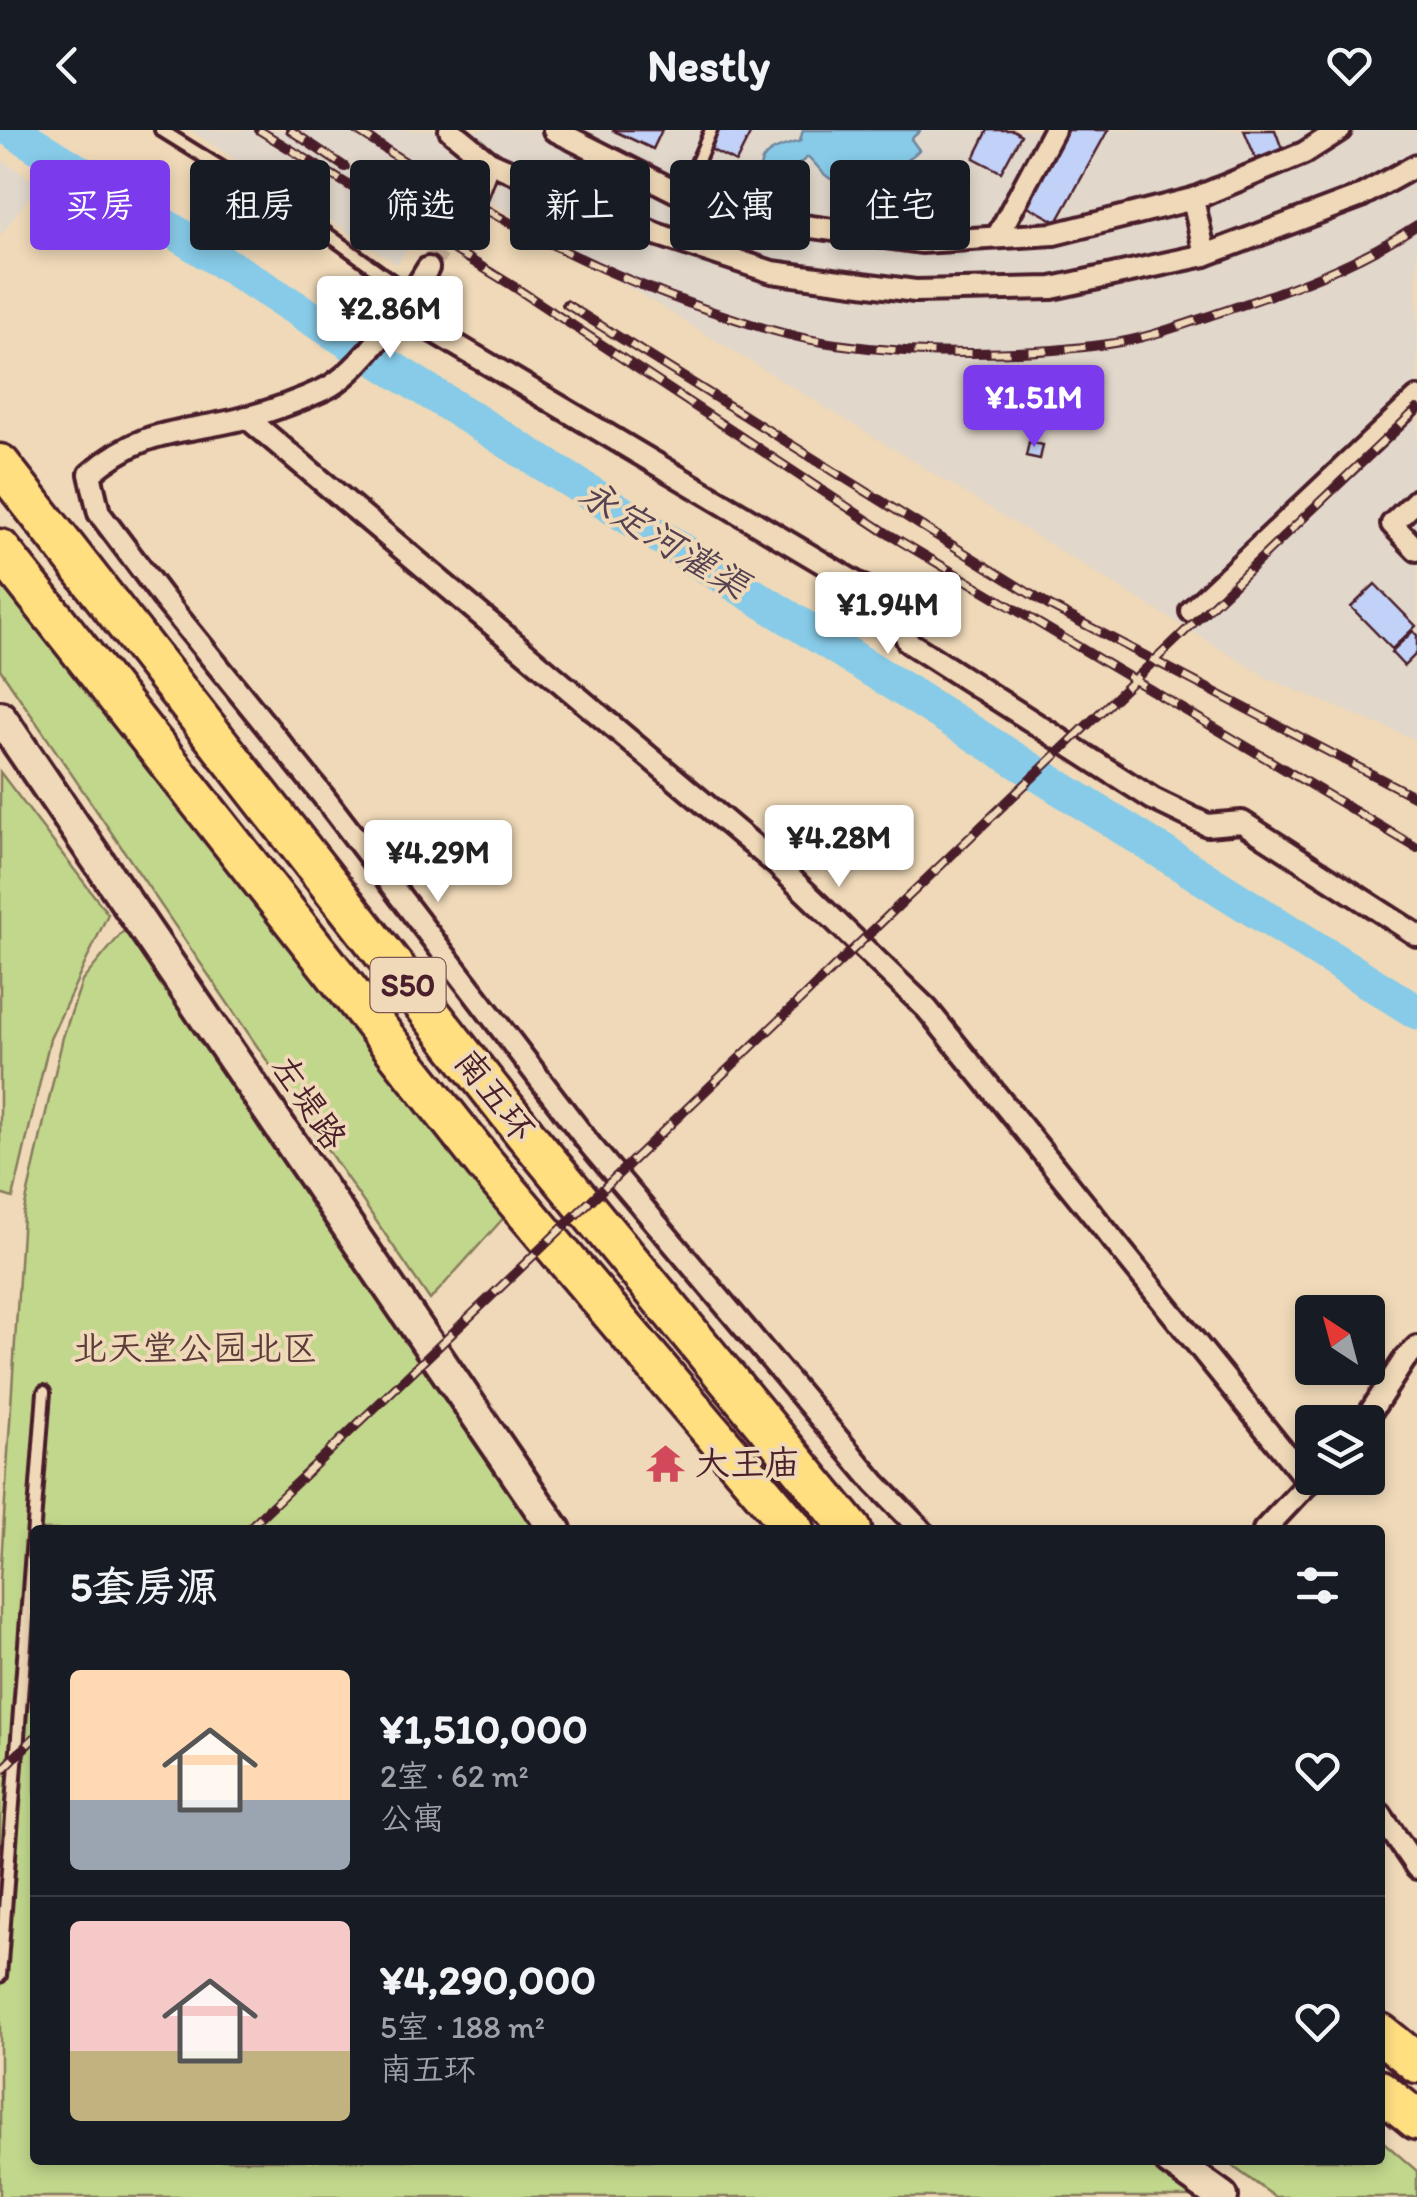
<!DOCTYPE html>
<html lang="zh">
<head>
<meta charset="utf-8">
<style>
	:root { --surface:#171b24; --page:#242831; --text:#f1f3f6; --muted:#9ea1a6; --line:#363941; --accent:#7c3aed }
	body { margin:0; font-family:Itim,"LXGW WenKai TC",sans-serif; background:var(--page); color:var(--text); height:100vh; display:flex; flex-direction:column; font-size:38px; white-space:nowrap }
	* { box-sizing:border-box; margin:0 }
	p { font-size:32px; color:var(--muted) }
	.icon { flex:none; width:55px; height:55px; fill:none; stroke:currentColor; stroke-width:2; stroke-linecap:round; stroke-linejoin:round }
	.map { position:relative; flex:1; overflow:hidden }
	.details { position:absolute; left:30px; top:1395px; width:1355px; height:640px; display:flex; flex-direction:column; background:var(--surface); border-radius:10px; box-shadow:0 5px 15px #0003 }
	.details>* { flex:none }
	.hud { position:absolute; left:30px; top:30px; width:1358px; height:90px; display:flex; gap:20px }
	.needle { width:65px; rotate:324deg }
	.buttons { position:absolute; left:1295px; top:1165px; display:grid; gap:20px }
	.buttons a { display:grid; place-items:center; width:90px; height:90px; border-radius:10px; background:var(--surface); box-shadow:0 5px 15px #0003; font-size:50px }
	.price { position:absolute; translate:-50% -85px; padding:0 22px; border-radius:10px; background:#fff; color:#222; font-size:32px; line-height:65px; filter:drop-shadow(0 2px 5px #0008) }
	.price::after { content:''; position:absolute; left:50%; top:60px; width:30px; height:22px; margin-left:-15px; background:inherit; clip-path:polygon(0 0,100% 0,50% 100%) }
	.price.current { background:var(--accent); color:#fff }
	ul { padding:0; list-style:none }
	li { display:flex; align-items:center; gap:30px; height:250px; padding:0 40px }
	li+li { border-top:2px solid var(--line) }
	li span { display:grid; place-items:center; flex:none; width:280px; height:200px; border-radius:10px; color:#555 }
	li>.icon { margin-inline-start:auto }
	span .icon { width:120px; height:120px; fill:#fffc; stroke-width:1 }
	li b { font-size:42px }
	h2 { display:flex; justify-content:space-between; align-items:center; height:120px; padding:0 40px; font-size:42px }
	.tag { padding:0 35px; border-radius:10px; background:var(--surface); box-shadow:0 5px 15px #0003; font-size:35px; line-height:90px }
	.tag.current { background:var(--accent); color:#fff }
	header { display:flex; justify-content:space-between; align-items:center; height:130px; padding:0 40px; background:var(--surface); font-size:45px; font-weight:800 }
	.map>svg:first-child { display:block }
	.built { fill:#e1d7cb }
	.green { fill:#c1d78c; stroke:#867b5c; stroke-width:2.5 }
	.water { fill:#87cbe8; stroke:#6f869c; stroke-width:2.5 }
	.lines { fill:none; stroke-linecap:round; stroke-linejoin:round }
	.river { stroke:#87cbe8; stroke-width:35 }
	.building { fill:#c1d1f7; stroke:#4a1f2b; stroke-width:2.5 }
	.minor-tunnel { stroke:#ceb49c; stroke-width:20; stroke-dasharray:20 10; stroke-linecap:butt }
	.service-casing { stroke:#4a1f2b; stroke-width:18 }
	.minor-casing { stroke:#4a1f2b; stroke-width:28 }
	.secondary-casing { stroke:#4a1f2b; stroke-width:38 }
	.motorway-casing { stroke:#4a1f2b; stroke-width:45 }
	.service { stroke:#efd9b8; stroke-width:10 }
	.minor { stroke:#efd9b8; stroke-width:20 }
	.secondary { stroke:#efd9b8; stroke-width:30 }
	.motorway { stroke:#ffdf80; stroke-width:38 }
	.rail-casing { stroke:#4a1f2b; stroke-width:10 }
	.rail { stroke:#efd9b8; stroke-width:6; stroke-dasharray:19; stroke-linecap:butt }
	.labels { text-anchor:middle; stroke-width:8; stroke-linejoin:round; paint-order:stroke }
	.shield { fill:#efd9b8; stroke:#7c5755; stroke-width:2.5 }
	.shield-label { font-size:32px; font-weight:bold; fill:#4a1f2b }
	.street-label { font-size:35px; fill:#4a1f2b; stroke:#efd9b8 }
	.park-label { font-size:35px; fill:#5c3b3a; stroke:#efd9b8 }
	.poi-label { font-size:35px; fill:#4a1f2b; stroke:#efd9b8; text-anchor:start }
	.water-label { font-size:38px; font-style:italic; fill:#564151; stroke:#efd9b8 }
</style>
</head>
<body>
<header><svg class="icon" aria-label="back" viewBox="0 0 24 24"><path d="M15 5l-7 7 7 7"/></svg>Nestly<svg class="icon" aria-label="heart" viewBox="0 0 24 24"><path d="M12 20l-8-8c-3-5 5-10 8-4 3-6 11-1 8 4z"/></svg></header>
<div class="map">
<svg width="1417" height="2067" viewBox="0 0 1417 2067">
	<rect width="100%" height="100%" fill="#efd9b8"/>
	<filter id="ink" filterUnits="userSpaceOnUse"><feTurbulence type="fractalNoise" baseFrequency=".01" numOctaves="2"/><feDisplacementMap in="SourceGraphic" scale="20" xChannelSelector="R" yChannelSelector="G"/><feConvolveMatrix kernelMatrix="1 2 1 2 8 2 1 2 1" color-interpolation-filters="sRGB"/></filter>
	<g filter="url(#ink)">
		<!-- built -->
		<g class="built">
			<polygon points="190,0 1417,0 1417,610 1271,550 454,50 397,134"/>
			<polygon points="0,29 39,54 0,106"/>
		</g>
		<!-- green -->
		<g class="green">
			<polygon points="0,447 508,1083 430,1170 0,539"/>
			<polygon points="0,642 108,784 50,909 13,1068 0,1064"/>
			<polygon points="125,799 539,1400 35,1400 35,2030 1148,2030 1198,2067 0,2067 0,1450 23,1085 63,907 82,851"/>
			<polygon points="1380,2009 1417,2041 1417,2067 1275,2067 1224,2030 1380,2030"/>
		</g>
		<!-- water -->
		<path class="water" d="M803,0h117v1l-9,8 8,11c-15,16 -66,40 -88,29 -9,-4 -14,-15 -23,-22l-12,9 -3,16 -8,7c-20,2 -35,-22 -16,-36 8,-6 22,-9 31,-12z"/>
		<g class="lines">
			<!-- river -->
			<polyline class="river" points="12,0 1417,882"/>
		</g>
		<!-- building -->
		<g class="building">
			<polygon points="612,0 662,0 653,19"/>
			<polygon points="719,0 752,0 736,32 710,19"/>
			<polygon points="988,0 1013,0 1021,5 1001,42 974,28"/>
			<polygon points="1067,0 1108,0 1057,92 1026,75"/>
			<polygon points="1244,0 1275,0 1282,19 1256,29"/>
			<polygon points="1029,312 1043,315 1040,329 1026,326"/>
			<polygon points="1375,454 1416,496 1392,519 1351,477"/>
			<polygon points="1413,501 1417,505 1417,523 1404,536 1391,522"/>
		</g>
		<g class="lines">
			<!-- minor-tunnel -->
			<polyline class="minor-tunnel" points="428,138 474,71"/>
			<defs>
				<g id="service">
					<polyline points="161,0 323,101 410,164"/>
					<polyline points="683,65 711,0"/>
					<polyline points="0,1846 44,1262"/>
				</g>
				<g id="minor">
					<polyline points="450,0 489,32 656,104 772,142 915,161 1052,158 1205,125 1359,67 1417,35"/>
					<polyline points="554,0 683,65 797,95 921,112 1054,104 1193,69 1304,23 1340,0"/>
					<polyline points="1193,69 1205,125"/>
					<polyline points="474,71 489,32"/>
					<polyline points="997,107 1054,0"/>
					<path d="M428,138c-21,35 -66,103 -103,121 -24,11 -54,22 -80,29 -65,17 -98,7 -155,56l9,39 64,85 160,198 268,350 284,337 46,47"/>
					<polyline points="401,182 895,476 908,512 1153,669 1207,695 1242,692 1417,805"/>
					<polyline points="246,287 776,734 927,879 1309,1353"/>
					<polyline points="1417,370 1392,394 1417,420"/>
					<polyline points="1191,481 1417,268"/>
					<polyline points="1364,1292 1405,1229 1417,1217"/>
					<polyline points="1264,1400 1313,1348"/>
					<polyline points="1380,1684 1417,1738"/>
				</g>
				<g id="secondary">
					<polyline points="0,587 555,1400"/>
					<polyline points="1170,2030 1222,2067"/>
				</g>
				<g id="motorway">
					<polyline points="0,334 526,1005 852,1400"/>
					<polyline points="0,419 485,1034 795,1400"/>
					<polyline points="1380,1903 1417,1933"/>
					<polyline points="1380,1960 1417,1990"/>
				</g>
			</defs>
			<!-- service casing -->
			<use href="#service" class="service-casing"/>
			<!-- minor casing -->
			<use href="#minor" class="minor-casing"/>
			<!-- secondary casing -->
			<use href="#secondary" class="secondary-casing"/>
			<!-- motorway casing -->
			<use href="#motorway" class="motorway-casing"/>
			<!-- service -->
			<use href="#service" class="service"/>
			<!-- minor -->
			<use href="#minor" class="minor"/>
			<!-- secondary -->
			<use href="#secondary" class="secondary"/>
			<!-- motorway -->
			<use href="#motorway" class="motorway"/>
			<defs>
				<g id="rail">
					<polyline points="259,0 513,156 885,402 1417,718"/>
					<polyline points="290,0 345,37"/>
					<path d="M356,0c109,73 224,136 349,179 42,14 86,29 131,35 85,12 187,12 272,0 39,-5 79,-21 116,-33 67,-22 134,-47 193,-86"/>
					<polyline points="566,174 1048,475 1417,668"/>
					<polyline points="247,1400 1417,279"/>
					<polyline points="0,1642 35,1607"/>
				</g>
			</defs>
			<!-- rail casing -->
			<use href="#rail" class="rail-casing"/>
			<!-- rail -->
			<use href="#rail" class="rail"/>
		</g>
	</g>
	<!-- icons -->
	<defs>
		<symbol id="temple-bare" viewBox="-9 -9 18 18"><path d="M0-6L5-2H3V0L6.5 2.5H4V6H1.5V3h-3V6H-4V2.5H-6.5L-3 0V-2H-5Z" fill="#d1495b" stroke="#efd9b8" stroke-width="2.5" paint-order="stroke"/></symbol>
	</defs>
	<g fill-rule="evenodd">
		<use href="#temple-bare" x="638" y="1306" width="55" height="55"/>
	</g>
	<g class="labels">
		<!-- shield labels -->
		<rect class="shield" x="370.5" y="828" width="75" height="54" rx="8"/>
		<g class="shield-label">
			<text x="408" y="866">S50</text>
		</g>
		<!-- street labels -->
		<g class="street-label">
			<text transform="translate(495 965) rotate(52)" y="12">南五环</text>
			<text transform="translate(309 972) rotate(56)" y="12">左堤路</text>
		</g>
		<!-- park labels -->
		<g class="park-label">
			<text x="195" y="1230">北天堂公园北区</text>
		</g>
		<!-- poi labels -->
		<g class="poi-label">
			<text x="695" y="1345">大王庙</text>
		</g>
		<!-- water labels -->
		<g class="water-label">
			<text transform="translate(664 409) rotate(32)" y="13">永定河灌渠</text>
		</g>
	</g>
</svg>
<div class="buttons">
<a><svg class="needle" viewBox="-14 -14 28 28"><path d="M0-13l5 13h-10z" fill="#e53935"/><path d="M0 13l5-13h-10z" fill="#9ea1a6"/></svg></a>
<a><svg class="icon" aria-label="layers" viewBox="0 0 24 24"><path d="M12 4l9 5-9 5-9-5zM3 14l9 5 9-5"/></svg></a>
</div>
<b class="price" style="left:390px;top:231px">¥2.86M</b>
<b class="price current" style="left:1034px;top:320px">¥1.51M</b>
<b class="price" style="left:888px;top:527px">¥1.94M</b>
<b class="price" style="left:839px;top:760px">¥4.28M</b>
<b class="price" style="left:438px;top:775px">¥4.29M</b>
<div class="hud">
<a class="tag current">买房</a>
<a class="tag">租房</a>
<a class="tag">筛选</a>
<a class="tag">新上</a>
<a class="tag">公寓</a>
<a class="tag">住宅</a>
</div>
<section class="details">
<h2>5套房源<svg class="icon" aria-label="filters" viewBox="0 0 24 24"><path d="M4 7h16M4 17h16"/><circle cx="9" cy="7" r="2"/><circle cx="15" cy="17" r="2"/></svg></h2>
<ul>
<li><span style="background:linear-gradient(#ffd9b3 65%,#9aa5b1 0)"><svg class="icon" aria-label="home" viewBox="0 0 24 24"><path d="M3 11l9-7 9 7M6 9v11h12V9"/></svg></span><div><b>¥1,510,000</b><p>2室 · 62 m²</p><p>公寓</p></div><svg class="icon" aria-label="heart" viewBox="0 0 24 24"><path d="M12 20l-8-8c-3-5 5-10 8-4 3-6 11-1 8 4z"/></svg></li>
<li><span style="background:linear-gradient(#f6c9c9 65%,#c2b280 0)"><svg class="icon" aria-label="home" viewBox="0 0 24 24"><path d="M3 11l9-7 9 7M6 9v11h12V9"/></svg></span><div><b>¥4,290,000</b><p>5室 · 188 m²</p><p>南五环</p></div><svg class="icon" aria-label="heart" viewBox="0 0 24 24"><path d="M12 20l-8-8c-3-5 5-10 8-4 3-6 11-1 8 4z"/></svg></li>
</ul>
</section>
</div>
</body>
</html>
